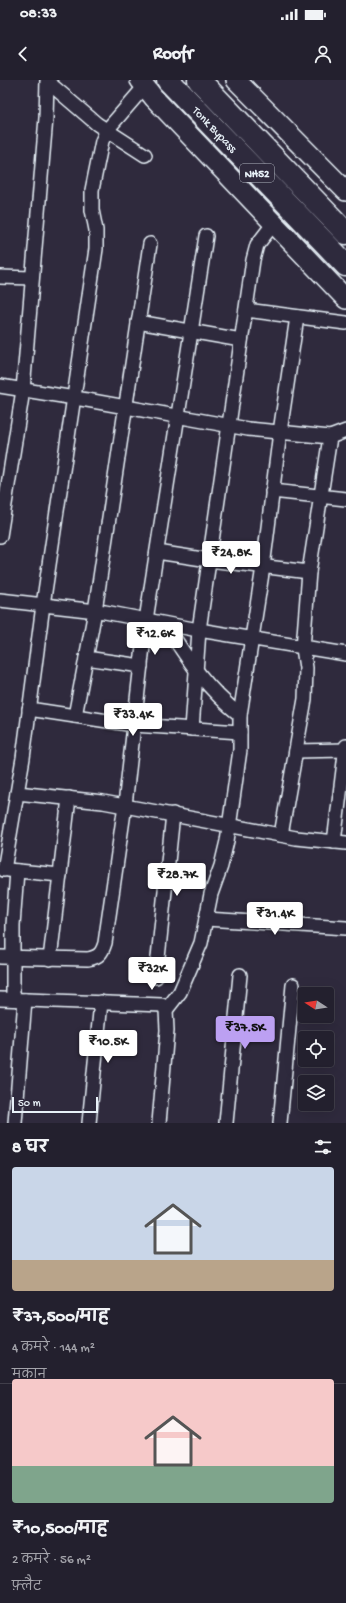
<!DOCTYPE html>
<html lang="hi">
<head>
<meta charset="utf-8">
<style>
	:root { --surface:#23202e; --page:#2f2d3a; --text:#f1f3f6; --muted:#a3a3aa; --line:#403e4a; --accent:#bca0f2 }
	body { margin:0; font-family:"Gochi Hand","Playpen Sans Deva",sans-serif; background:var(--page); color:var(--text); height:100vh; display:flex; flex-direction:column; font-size:15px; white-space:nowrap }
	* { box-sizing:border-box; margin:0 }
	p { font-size:13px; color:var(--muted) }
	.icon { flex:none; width:22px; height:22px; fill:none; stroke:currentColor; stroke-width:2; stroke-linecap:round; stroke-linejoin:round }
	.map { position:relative; height:1043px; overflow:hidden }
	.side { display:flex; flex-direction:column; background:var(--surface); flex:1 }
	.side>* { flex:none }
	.needle { width:26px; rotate:282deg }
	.controls { position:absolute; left:298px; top:907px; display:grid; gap:8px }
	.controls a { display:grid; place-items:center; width:36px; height:36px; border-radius:4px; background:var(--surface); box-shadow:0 4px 16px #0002,0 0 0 1px var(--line); font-size:20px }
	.scale { position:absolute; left:12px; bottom:10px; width:86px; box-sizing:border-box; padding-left:4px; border:2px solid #e8f1f8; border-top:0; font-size:11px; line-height:14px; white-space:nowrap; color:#e8f1f8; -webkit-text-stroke:3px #2f2a3d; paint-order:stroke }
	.price { position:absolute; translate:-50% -34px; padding:0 9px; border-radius:4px; background:#fff; color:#222; font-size:13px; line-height:26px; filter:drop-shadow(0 1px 2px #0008) }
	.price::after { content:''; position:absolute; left:50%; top:24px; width:12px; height:9px; margin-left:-6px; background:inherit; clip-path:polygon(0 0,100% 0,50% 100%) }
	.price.on { background:var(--accent); color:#111 }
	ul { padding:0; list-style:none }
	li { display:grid; align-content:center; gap:8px; height:212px; padding:0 12px }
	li+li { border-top:1px solid var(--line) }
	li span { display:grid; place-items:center; height:124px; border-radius:4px; color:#555 }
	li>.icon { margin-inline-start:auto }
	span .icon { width:72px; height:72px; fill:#fffc; stroke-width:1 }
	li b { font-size:17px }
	h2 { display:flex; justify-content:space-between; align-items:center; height:48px; padding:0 12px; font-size:17px }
	.status { display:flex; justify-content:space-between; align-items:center; height:28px; padding:0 20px; background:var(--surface); direction:ltr }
	.status svg { height:11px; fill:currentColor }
	header { display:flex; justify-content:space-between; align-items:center; height:52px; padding:0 12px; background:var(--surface); font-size:18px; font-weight:800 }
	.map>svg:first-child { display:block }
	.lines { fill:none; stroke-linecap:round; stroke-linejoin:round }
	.street-casing { stroke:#e8f1f8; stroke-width:16 }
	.secondary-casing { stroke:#e8f1f8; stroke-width:22 }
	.highway-casing { stroke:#e8f1f8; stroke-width:25 }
	.street { stroke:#2f2a3d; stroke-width:13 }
	.secondary { stroke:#2f2a3d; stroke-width:19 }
	.highway { stroke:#2f2a3d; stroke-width:22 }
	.labels { text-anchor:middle; stroke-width:3; stroke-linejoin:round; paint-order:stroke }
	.shield { fill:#2f2a3d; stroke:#b0b5c0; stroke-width:1 }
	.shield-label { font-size:11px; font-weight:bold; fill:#e8f1f8 }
	.street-label { font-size:12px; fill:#e8f1f8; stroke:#2f2a3d }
</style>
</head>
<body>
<div class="status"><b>08:33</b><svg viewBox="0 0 49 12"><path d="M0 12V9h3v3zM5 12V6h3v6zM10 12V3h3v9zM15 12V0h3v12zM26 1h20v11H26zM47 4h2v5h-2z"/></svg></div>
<header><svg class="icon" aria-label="back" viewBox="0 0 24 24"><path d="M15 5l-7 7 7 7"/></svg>Roofr<svg class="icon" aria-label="person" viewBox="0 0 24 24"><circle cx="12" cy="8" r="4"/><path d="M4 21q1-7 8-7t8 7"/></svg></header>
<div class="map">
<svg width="346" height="1043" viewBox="0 0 346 1043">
	<rect width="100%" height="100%" fill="#2f2a3d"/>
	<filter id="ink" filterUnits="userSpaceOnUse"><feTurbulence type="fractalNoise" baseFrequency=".025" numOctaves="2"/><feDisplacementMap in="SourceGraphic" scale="8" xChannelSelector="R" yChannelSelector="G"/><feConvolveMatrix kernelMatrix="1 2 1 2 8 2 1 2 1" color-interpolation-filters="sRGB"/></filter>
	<g filter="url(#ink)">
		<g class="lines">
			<defs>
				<g id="street">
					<polyline points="48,2 97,44 145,75"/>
					<polyline points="0,197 32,198"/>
					<polyline points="246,230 346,243"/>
					<polyline points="138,242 241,260"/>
					<polyline points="0,306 87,320 248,349 330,357 346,351"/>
					<polyline points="272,411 346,419"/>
					<polyline points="0,456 23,310 46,38 47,0"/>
					<polyline points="157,472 209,480 309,492"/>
					<polyline points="0,520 105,532 193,549 346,574"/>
					<path d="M165,544c24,37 40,63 75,91"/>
					<polyline points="86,578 141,586"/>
					<polyline points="29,629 134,645 240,652"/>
					<polyline points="75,636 95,531 150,164"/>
					<polyline points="192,649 199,550 253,180 257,165 274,143"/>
					<polyline points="296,671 346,670"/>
					<polyline points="17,713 103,722 296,758 346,763"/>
					<polyline points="281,755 305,619 306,588 303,568 309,492 330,357"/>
					<polyline points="334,762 346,666"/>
					<polyline points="4,790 23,678 43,525 96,169 96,150 92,130 92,110 102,61 107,50 145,6"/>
					<polyline points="8,790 60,795"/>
					<polyline points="206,839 346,848"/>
					<path d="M0,877l88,2c11,-2 14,-6 17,-16l20,-138 21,-185 60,-384"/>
					<polyline points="50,879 69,718"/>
					<polyline points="156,897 173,734"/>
					<polyline points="0,919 162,925 166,930 167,950 159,1043"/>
					<polyline points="13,919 13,845 17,791"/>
					<polyline points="166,930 180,912 201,863 211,814 221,786 227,761 240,670 240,635 263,487 280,352 297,237"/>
					<polyline points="15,1043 25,920"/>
					<polyline points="89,1043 101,922"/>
					<polyline points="226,1043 240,895"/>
					<polyline points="280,1043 293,905"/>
				</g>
				<g id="secondary">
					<polyline points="140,0 154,18 346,219"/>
					<polyline points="236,0 346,111"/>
				</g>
				<g id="highway">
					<path id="s1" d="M168,0l178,185"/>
					<polyline points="199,0 346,153"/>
				</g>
			</defs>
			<!-- street casing -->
			<use href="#street" class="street-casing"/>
			<!-- secondary casing -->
			<use href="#secondary" class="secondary-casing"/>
			<!-- highway casing -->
			<use href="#highway" class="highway-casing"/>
			<!-- street -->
			<use href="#street" class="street"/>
			<!-- secondary -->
			<use href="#secondary" class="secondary"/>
			<!-- highway -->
			<use href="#highway" class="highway"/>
		</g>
	</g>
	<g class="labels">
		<!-- shield labels -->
		<rect class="shield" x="240" y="84" width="34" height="18" rx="3"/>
		<g class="shield-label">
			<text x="257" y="97">NH52</text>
		</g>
		<!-- street labels -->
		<g class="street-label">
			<text dy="4" stroke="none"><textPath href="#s1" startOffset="68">Tonk Bypass</textPath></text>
		</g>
	</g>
</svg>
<div class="controls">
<a><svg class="needle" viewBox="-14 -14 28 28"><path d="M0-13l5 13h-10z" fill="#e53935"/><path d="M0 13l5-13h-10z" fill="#a3a3aa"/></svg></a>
<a><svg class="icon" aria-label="locate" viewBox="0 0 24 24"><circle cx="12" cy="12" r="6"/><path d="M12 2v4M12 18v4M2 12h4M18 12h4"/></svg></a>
<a><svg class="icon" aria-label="layers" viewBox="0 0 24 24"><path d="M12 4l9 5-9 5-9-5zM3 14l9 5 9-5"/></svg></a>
</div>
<div class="scale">50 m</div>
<b class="price" style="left:231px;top:495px">₹24.8K</b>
<b class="price" style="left:155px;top:576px">₹12.6K</b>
<b class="price" style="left:133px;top:657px">₹33.4K</b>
<b class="price" style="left:177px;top:817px">₹28.7K</b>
<b class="price" style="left:275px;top:856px">₹31.4K</b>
<b class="price" style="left:152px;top:911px">₹32K</b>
<b class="price on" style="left:245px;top:970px">₹37.5K</b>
<b class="price" style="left:108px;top:984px">₹10.5K</b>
</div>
<section class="side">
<h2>8 घर<svg class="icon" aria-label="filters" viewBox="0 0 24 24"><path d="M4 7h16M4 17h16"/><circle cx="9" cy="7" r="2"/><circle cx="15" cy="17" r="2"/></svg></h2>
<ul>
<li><span style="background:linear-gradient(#c9d6e8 75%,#b9a48a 0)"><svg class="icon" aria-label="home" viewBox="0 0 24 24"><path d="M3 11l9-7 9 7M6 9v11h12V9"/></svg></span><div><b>₹37,500/माह</b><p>4 कमरे · 144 m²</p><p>मकान</p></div></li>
<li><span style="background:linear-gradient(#f6c9c9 70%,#7fa58c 0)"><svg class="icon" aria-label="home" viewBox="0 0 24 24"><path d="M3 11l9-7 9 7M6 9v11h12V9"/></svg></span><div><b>₹10,500/माह</b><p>2 कमरे · 56 m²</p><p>फ़्लैट</p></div></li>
</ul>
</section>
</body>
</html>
